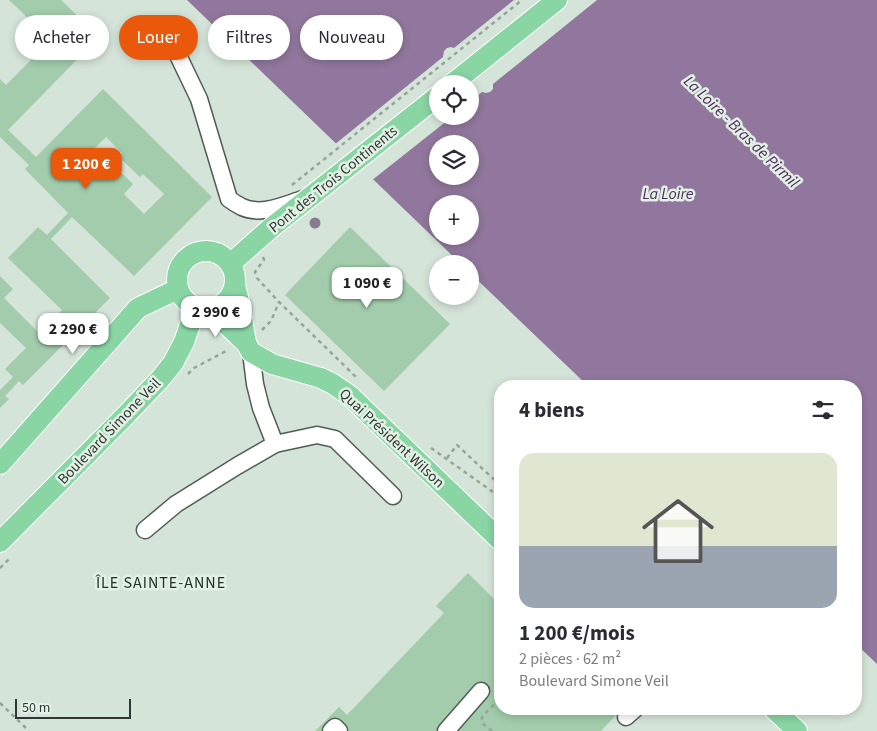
<!DOCTYPE html>
<html lang="fr">
<head>
<meta charset="utf-8">
<style>
	:root { --surface:#fff; --page:#f2f2f3; --text:#2b2b33; --muted:#7c7c81; --accent:#ea580c }
	body { margin:0; font-family:"Source Sans 3",sans-serif; background:var(--page); color:var(--text); height:100vh; display:flex; flex-direction:column; font-size:19px; white-space:nowrap }
	* { box-sizing:border-box; margin:0 }
	p { font-size:16px; color:var(--muted) }
	.icon { flex:none; width:28px; height:28px; fill:none; stroke:currentColor; stroke-width:2; stroke-linecap:round; stroke-linejoin:round }
	.map { position:relative; flex:1; overflow:hidden }
	.side { position:absolute; left:494px; top:380px; width:368px; height:335px; display:flex; flex-direction:column; background:var(--surface); border-radius:20px; box-shadow:0 2px 8px #0003 }
	.side>* { flex:none }
	.hud { position:absolute; left:15px; top:15px; width:404px; height:45px; display:flex; gap:10px }
	.fabs { position:absolute; left:429px; top:75px; display:grid; gap:10px }
	.fabs a { display:grid; place-items:center; width:50px; height:50px; border-radius:50%; background:var(--surface); box-shadow:0 2px 8px #0003; font-size:25px }
	.scale { position:absolute; left:15px; bottom:12px; width:116px; box-sizing:border-box; padding-left:5px; border:2px solid #303631; border-top:0; font-size:14px; line-height:18px; white-space:nowrap; color:#303631; -webkit-text-stroke:4px #e2f1e5; paint-order:stroke }
	.price { position:absolute; translate:-50% -42px; padding:0 11px; border-radius:10px; background:#fff; color:#222; font-size:16px; line-height:32px; filter:drop-shadow(0 1px 2px #0008) }
	.price::after { content:''; position:absolute; left:50%; top:30px; width:15px; height:11px; margin-left:-8px; background:inherit; clip-path:polygon(0 0,100% 0,50% 100%) }
	.price.selected { background:var(--accent); color:#fff }
	ul { padding:0; list-style:none }
	li { display:grid; align-content:center; gap:10px; height:265px; padding:0 25px }
	li span { display:grid; place-items:center; height:155px; border-radius:15px; color:#555 }
	li>.icon { margin-inline-start:auto }
	span .icon { width:90px; height:90px; fill:#fffc; stroke-width:1 }
	li b { font-size:21px }
	h2 { display:flex; justify-content:space-between; align-items:center; height:60px; padding:0 25px; font-size:21px }
	.pill { padding:0 18px; border-radius:22px; background:var(--surface); box-shadow:0 2px 8px #0003; font-size:18px; line-height:45px }
	.pill.selected { background:var(--accent); color:#fff }
	.map>svg:first-child { display:block }
	.water { fill:#91779d; fill-rule:evenodd }
	.pier { fill:#d5e4d8 }
	.building { fill:#a2ccab; fill-rule:evenodd }
	.lines { fill:none; stroke-linecap:round; stroke-linejoin:round }
	.minor-casing { stroke:#4f5d52; stroke-width:19 }
	.major-casing { stroke:#fff; stroke-width:22 }
	.path { stroke:#98a49a; stroke-width:2.5; stroke-dasharray:4 4; stroke-linecap:butt }
	.minor { stroke:#fff; stroke-width:16 }
	.major { stroke:#89d5a4; stroke-width:20 }
	.tree { fill:#897c92 }
	.labels { text-anchor:middle; stroke-width:5; stroke-linejoin:round; paint-order:stroke }
	.street-label { font-size:15px; fill:#303631; stroke:#e2f1e5 }
	.water-label { font-size:16px; font-style:italic; fill:#4f2b5e; stroke:#e2f1e5 }
	.neighbourhood-label { font-size:16px; letter-spacing:1px; fill:#253128; stroke:#e2f1e5 }
</style>
</head>
<body>
<div class="map">
<svg width="877" height="731" viewBox="0 0 877 731">
	<rect width="100%" height="100%" fill="#d5e4d8"/>
	<!-- water -->
	<path class="water" d="M187,0h690v664l-22,-21v-257h-267l-118,-113v-9h-9zM438,84h32v32h-32zM438,144h32v32h-32zM438,204h32v32h-32z"/>
	<!-- pier -->
	<polygon class="pier" points="514,0 597,0 493,84 493,89 490,92 486,93 482,92 470,102 470,84 438,84 438,116 453,116 371,181 334,145 443,57 444,51 447,48 451,47 454,48"/>
	<!-- building -->
	<g class="building">
		<path d="M9,0h52l38,37 -91,93 28,27 67,-68 109,108 -78,79 -62,-59 -21,22 59,59 -87,87 -4,-4 -14,15 4,3 -9,9v-18l13,-13 -8,-8 21,-21 -26,-25v-47l13,13 -9,9 35,35 23,-23 -54,-52 30,-31 9,8 21,-22 -43,-44 4,-4 -29,-28v-58l6,6 45,-45zM106,137l16,16 -3,4 21,20 3,-3 21,20 -20,20 -20,-20 9,-10 -18,-17 -9,9 -20,-19z"/>
		<polygon points="350,227 450,324 384,391 285,295"/>
		<polygon points="468,573 496,601 500,597 500,709 617,709 617,714 601,731 315,731 339,707 347,715 444,613 436,606"/>
	</g>
	<g class="lines">
		<defs>
			<g id="minor">
				<path d="M175,49l24,50 30,100c4,3 9,6 13,8 20,9 42,-2 61,-8"/>
				<polyline points="251,352 255,384 261,408 275,444"/>
				<polyline points="145,530 176,504 237,466 275,444 317,435 335,439 393,496"/>
				<polyline points="626,717 635,709"/>
				<polyline points="331,731 335,727 339,731"/>
				<polyline points="446,731 481,691"/>
			</g>
			<g id="major">
				<polyline points="452,84 557,0"/>
				<circle cx="206" cy="280" r="29"/>
				<polyline points="230,264 272,227 438,96"/>
				<polyline points="235,285 240,306 246,343 251,352 272,364 321,378 333,384 349,395 500,540"/>
				<polyline points="209,308 246,343"/>
				<polyline points="0,464 138,308 178,289"/>
				<polyline points="0,542 126,415 161,378 173,363 184,342 196,307"/>
				<polyline points="774,709 797,731"/>
			</g>
		</defs>
		<!-- minor casing -->
		<use href="#minor" class="minor-casing"/>
		<!-- major casing -->
		<use href="#major" class="major-casing"/>
		<!-- path -->
		<g class="path">
			<polyline points="292,185 522,0"/>
			<polyline points="263,257 264,260 255,272 257,278 279,302 356,377"/>
			<polyline points="262,330 271,321 279,302"/>
			<polyline points="188,374 194,368 228,350"/>
			<polyline points="431,448 500,497"/>
			<polyline points="447,458 457,445 500,485"/>
			<polyline points="0,568 10,558"/>
			<polyline points="0,703 29,731"/>
			<polyline points="492,731 482,723 482,717 500,698"/>
		</g>
		<!-- minor -->
		<use href="#minor" class="minor"/>
		<!-- major -->
		<use href="#major" class="major"/>
	</g>
	<!-- trees -->
	<circle class="tree" cx="315" cy="223" r="5.5"/>
	<g class="labels">
		<!-- street labels -->
		<g class="street-label">
			<text transform="translate(333 179) rotate(-39)" y="5">Pont des Trois Continents</text>
			<text transform="translate(109 431) rotate(-46)" y="5">Boulevard Simone Veil</text>
			<text transform="translate(392 438) rotate(43)" y="5">Quai Président Wilson</text>
		</g>
		<!-- water labels -->
		<g class="water-label">
			<text transform="translate(742 131) rotate(44)" y="6">La Loire - Bras de Pirmil</text>
			<text x="668" y="199">La Loire</text>
		</g>
		<!-- neighbourhood labels -->
		<g class="neighbourhood-label">
			<text x="161" y="588">ÎLE SAINTE-ANNE</text>
		</g>
	</g>
</svg>
<div class="fabs">
<a><svg class="icon" aria-label="locate" viewBox="0 0 24 24"><circle cx="12" cy="12" r="6"/><path d="M12 2v4M12 18v4M2 12h4M18 12h4"/></svg></a>
<a><svg class="icon" aria-label="layers" viewBox="0 0 24 24"><path d="M12 4l9 5-9 5-9-5zM3 14l9 5 9-5"/></svg></a>
<a>+</a>
<a>−</a>
</div>
<div class="scale">50 m</div>
<b class="price selected" style="left:86px;top:190px">1 200 €</b>
<b class="price" style="left:367px;top:309px">1 090 €</b>
<b class="price" style="left:216px;top:338px">2 990 €</b>
<b class="price" style="left:73px;top:355px">2 290 €</b>
<div class="hud">
<a class="pill">Acheter</a>
<a class="pill selected">Louer</a>
<a class="pill">Filtres</a>
<a class="pill">Nouveau</a>
</div>
<section class="side">
<h2>4 biens<svg class="icon" aria-label="filters" viewBox="0 0 24 24"><path d="M4 7h16M4 17h16"/><circle cx="9" cy="7" r="2"/><circle cx="15" cy="17" r="2"/></svg></h2>
<ul>
<li><span style="background:linear-gradient(#dfe7d0 60%,#9aa5b1 0)"><svg class="icon" aria-label="home" viewBox="0 0 24 24"><path d="M3 11l9-7 9 7M6 9v11h12V9"/></svg></span><div><b>1 200 €/mois</b><p>2 pièces · 62 m²</p><p>Boulevard Simone Veil</p></div></li>
</ul>
</section>
</div>
</body>
</html>
